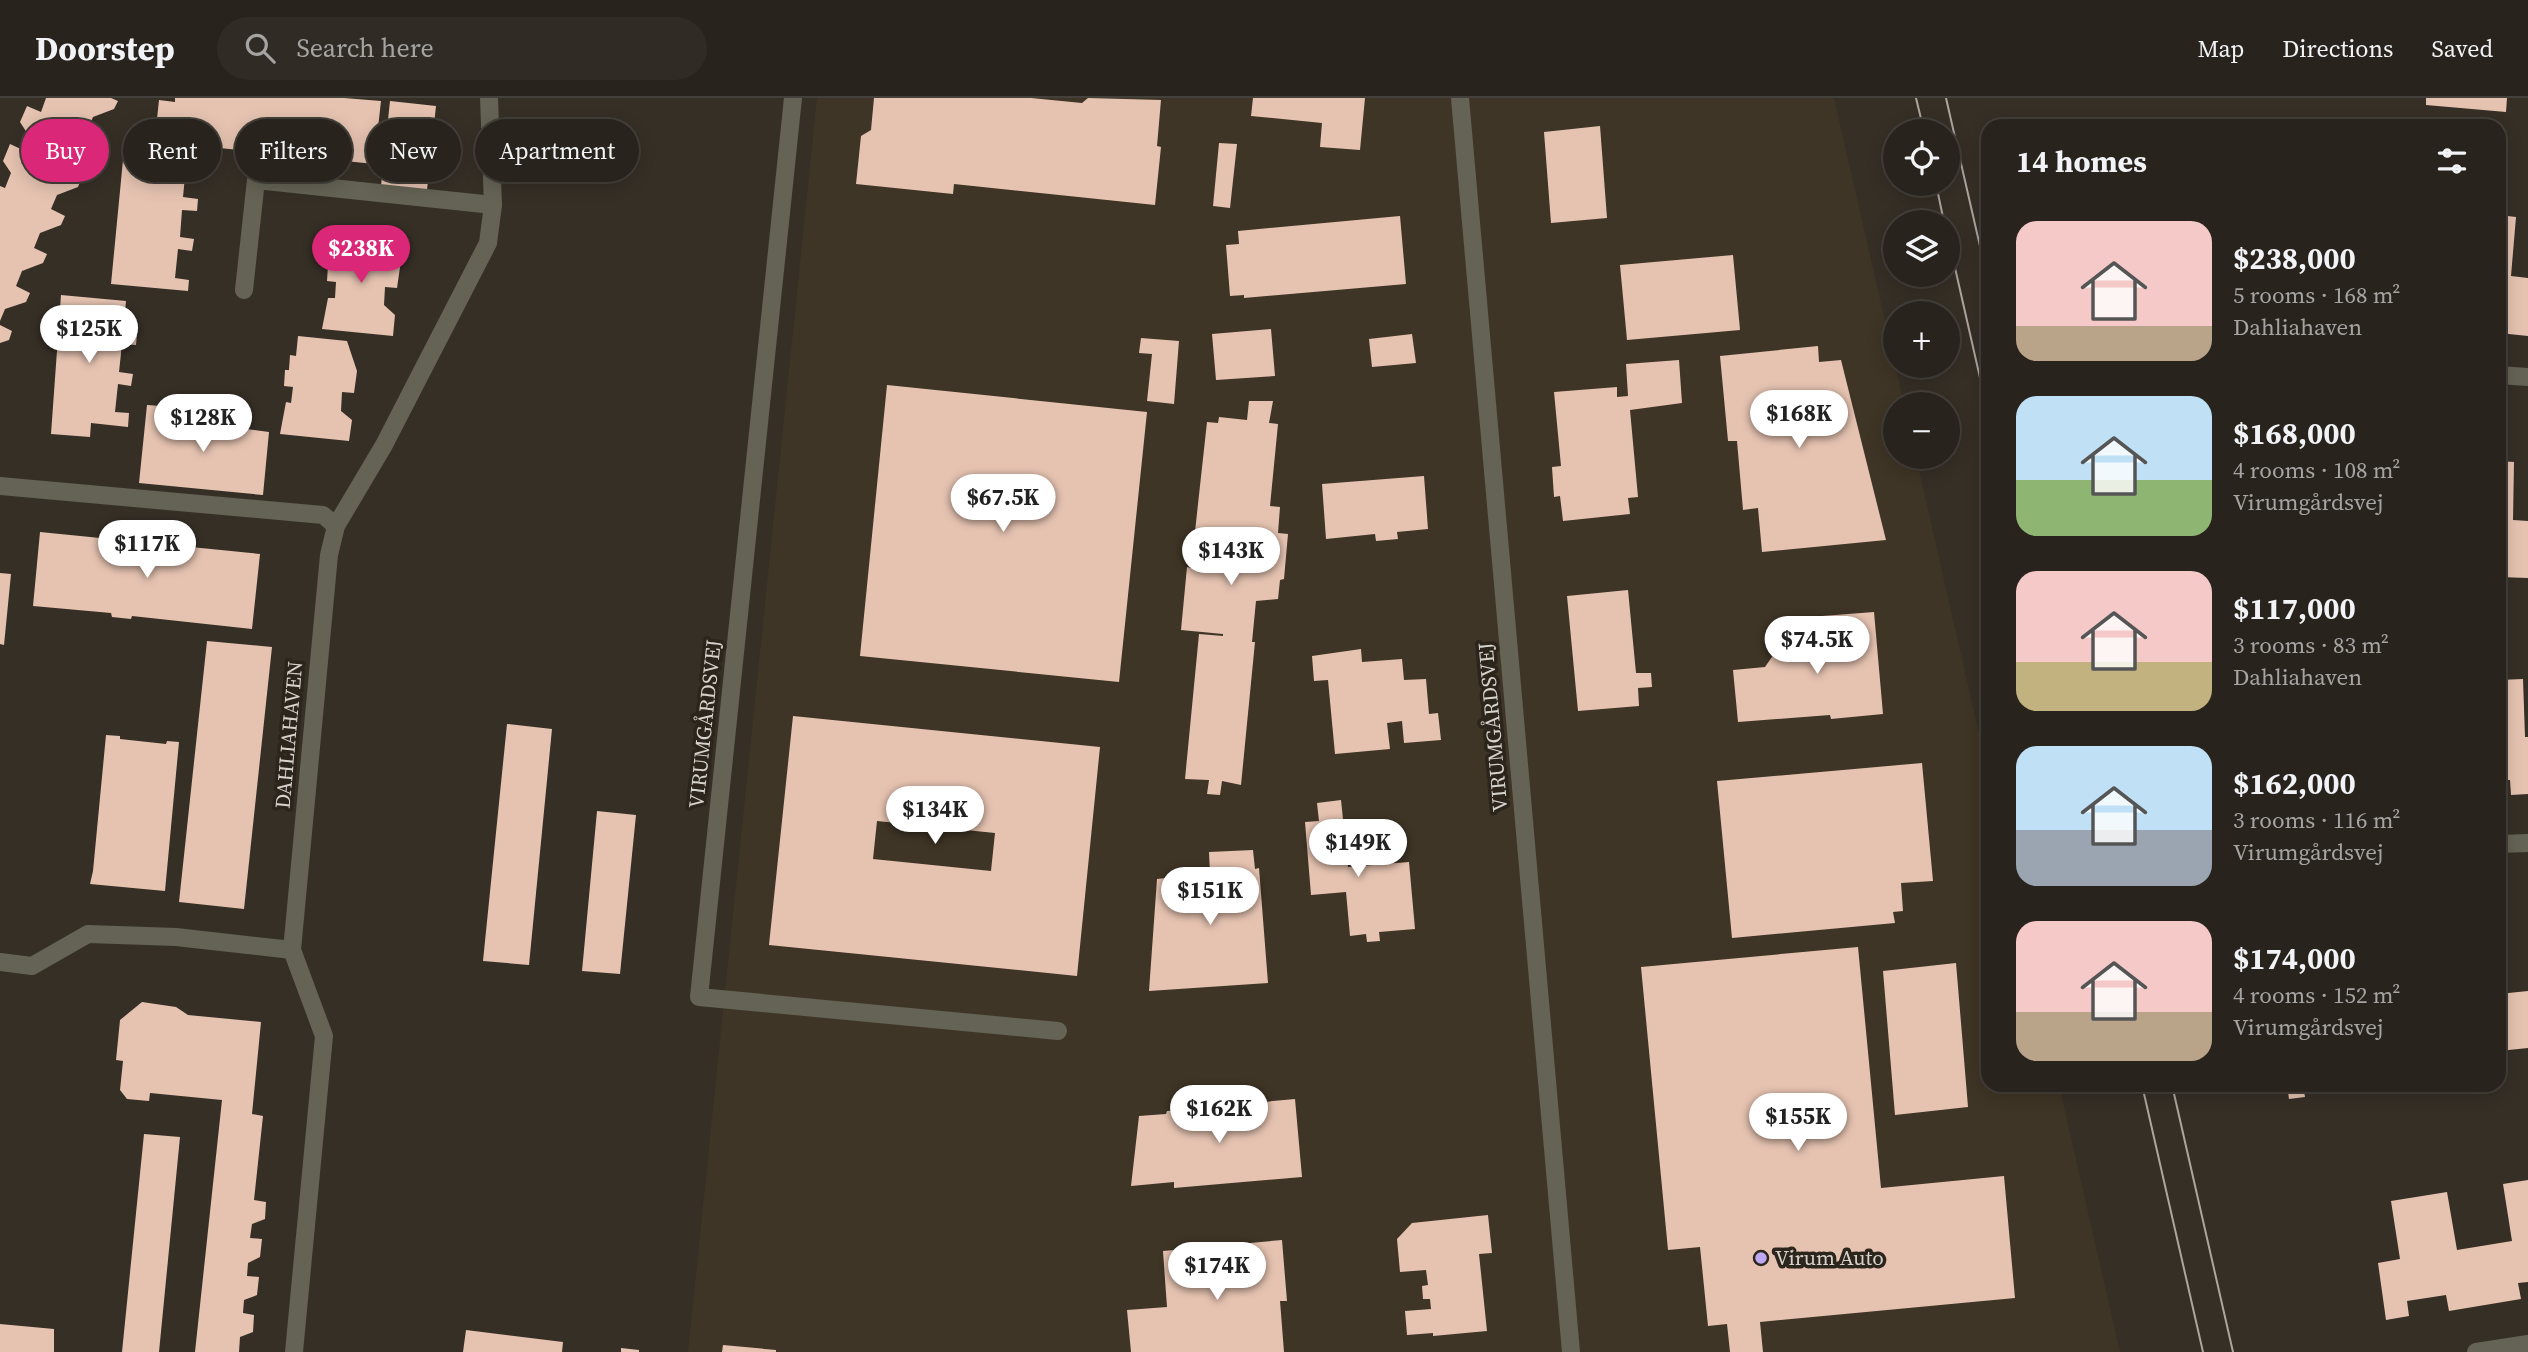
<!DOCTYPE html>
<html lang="en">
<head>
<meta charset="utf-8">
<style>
	:root { --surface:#28231c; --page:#302b25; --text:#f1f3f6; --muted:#a5a4a3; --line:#44403b; --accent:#db2777 }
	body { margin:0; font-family:"Source Serif 4",serif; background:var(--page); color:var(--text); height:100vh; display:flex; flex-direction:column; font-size:26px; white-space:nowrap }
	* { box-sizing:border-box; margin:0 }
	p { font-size:23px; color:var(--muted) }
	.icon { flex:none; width:38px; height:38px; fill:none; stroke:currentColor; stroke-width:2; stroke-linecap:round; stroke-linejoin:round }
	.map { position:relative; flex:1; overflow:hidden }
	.sheet { position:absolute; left:1981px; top:21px; width:525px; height:973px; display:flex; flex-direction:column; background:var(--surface); border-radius:21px; box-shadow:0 4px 18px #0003,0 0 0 2px var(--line) }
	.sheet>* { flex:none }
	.banner { position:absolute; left:21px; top:21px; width:665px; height:63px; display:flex; gap:14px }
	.fabs { position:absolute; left:1883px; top:21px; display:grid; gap:14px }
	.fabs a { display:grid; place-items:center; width:77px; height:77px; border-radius:50%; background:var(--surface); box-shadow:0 4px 18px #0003,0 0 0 2px var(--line); font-size:35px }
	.price { position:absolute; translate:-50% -60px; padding:0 16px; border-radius:24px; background:#fff; color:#222; font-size:23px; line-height:46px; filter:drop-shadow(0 2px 4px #0008) }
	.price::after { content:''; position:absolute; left:50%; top:42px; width:21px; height:16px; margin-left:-10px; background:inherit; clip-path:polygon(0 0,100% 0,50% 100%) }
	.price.selected { background:var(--accent); color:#fff }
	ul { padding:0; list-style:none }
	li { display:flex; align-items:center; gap:21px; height:175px; padding:0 35px }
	li span { display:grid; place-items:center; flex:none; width:196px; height:140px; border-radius:21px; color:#555 }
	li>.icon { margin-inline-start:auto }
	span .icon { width:84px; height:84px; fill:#fffc; stroke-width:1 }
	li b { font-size:30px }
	h2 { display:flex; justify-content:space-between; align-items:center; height:84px; padding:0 35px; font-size:30px }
	.chip { padding:0 24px; border-radius:32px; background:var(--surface); box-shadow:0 4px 18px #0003,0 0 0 2px var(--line); font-size:24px; line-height:63px }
	.chip.selected { background:var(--accent); color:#fff }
	header { display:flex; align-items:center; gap:42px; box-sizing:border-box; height:98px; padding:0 35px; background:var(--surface); border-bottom:2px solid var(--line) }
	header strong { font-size:33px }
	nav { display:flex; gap:38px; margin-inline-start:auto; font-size:24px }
	.search { width:490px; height:63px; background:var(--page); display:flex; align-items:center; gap:18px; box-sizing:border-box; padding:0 24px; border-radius:38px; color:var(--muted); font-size:26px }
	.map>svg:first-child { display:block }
	.built { fill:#3f3526 }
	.building { fill:#e6c3b1; fill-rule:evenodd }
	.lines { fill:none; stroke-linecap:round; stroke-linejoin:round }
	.minor { stroke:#646355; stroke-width:18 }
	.tram { stroke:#aba6a0; stroke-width:2 }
	.poi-dot { fill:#bfa9f4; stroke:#2c251c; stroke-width:2.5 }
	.labels { text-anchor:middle; stroke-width:7; stroke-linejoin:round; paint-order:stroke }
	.street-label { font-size:21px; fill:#d6d2cc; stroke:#2c251c }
	.poi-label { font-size:21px; fill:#d6d2cc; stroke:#2c251c; text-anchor:start }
</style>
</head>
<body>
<header>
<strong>Doorstep</strong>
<div class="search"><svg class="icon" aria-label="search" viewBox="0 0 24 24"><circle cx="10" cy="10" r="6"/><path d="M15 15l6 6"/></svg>Search here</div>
<nav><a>Map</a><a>Directions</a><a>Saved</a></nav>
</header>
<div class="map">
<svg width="2528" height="1254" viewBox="0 0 2528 1254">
	<rect width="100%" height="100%" fill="#362f26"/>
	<!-- built -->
	<polygon class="built" points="817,0 1834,0 1904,306 1895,306 1895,359 1916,359 1988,675 1988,987 2059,987 2120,1254 688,1254"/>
	<!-- building -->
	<g class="building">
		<polygon points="46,0 111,0 118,3 114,11 93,19 86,35 99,41 95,50 76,57 69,73 82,79 78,89 57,97 51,111 65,118 61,127 40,135 34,150 47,156 43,165 22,173 16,188 30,195 26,204 5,211 0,223 0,88 5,90 11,75 3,63 10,46 23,52 29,38 20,24 27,8 41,14"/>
		<polygon points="175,0 344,0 381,3 374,66 171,45 171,42 155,40 159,2 175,4"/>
		<polygon points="874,0 1031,0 1082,5 1088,0 1161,2 1157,48 1161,49 1155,107 954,86 953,96 856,86 861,38 871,32"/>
		<polygon points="1253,0 1365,0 1360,52 1320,49 1322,25 1251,18"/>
		<polygon points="2426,0 2507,0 2506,14 2426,7"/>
		<polygon points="390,3 436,8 427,92 381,88"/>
		<polygon points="1600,28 1607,120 1551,125 1544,34"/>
		<polygon points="1219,45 1237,46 1230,110 1213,108"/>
		<polygon points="127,48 164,52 163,66 186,68 183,99 198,101 197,113 182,112 180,139 194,141 192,153 178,151 175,180 189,182 188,193 111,186 123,62 125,62"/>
		<polygon points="2499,117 2516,119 2511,178 2528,180 2528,238 2499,235"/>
		<polygon points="1400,118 1406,186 1244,200 1244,197 1230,198 1226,147 1239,146 1238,133"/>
		<polygon points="341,133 389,138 387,159 400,169 397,190 385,189 384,207 395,217 393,238 322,231 328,200 335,200 336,184 327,183 328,167 332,167 333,152 339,152"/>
		<polygon points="1733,157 1740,232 1627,242 1620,167"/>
		<polygon points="61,197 126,203 123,235 137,236 136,247 122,246 119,274 133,276 131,288 118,286 115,314 129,315 128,329 91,325 90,339 51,336"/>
		<polygon points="0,227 12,233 9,242 0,245"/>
		<polygon points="1271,231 1275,278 1216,282 1212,236"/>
		<polygon points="1412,236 1416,265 1372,269 1369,241"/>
		<polygon points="298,238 347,243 357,273 354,295 342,294 341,313 352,322 349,343 280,336 286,304 291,305 293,289 284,288 285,272 289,272 290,257 296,258"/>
		<polygon points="1141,240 1179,243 1174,306 1147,303 1152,256 1139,255"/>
		<polygon points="1818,248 1819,264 1841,262 1886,442 1762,454 1758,410 1743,412 1737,343 1728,343 1720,258"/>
		<polygon points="1679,262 1682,305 1630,312 1638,399 1628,400 1630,416 1563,423 1560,398 1554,399 1552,369 1561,368 1554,294 1617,289 1617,299 1628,298 1626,266"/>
		<polygon points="887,287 1147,314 1119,584 860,558"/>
		<polygon points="1249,303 1273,303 1269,325 1278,326 1270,408 1280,409 1278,435 1288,436 1284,481 1280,482 1278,501 1256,503 1252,544 1255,544 1241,687 1222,683 1220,697 1207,696 1209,682 1185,681 1199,536 1223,538 1223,536 1181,532 1187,469 1191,470 1207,324 1218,325 1219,319 1247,322"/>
		<polygon points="147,307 161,308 159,322 186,325 187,311 200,313 199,326 225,329 227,314 230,314 241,316 239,330 269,334 263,397 139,385"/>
		<polygon points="2499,363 2514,364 2513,422 2528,423 2528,480 2499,479"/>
		<polygon points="1424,378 1428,431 1397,434 1398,441 1376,443 1375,436 1326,441 1322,386"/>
		<polygon points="40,434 260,456 252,531 132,518 131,521 112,519 111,515 33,508"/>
		<polygon points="0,475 11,476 4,547 0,546"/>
		<polygon points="1628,492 1636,575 1651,575 1652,589 1638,590 1639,608 1578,613 1567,498"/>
		<polygon points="1874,514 1883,616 1831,621 1830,617 1738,624 1733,572 1765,569 1783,543 1794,550 1824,548 1822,518"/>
		<polygon points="207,543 272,549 244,811 179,804"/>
		<polygon points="1361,551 1362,564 1402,561 1404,582 1426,581 1429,616 1438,615 1441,642 1404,645 1402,623 1387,625 1390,651 1335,656 1328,582 1314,583 1312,558"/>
		<polygon points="2523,581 2525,639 2528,639 2528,696 2511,697 2510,682 2499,682 2499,582"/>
		<path d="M793,618l307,31 -23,229 -308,-31zM877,723l118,12 -4,38 -118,-12z"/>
		<polygon points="507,626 552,631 529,867 483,863"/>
		<polygon points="106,637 120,638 120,641 166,646 167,643 179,644 165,793 90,786 93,773"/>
		<polygon points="1922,665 1933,783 1901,785 1903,813 1893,814 1895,825 1732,840 1717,683"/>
		<polygon points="1341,702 1348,769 1409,764 1415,831 1379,834 1380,843 1367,844 1366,836 1350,838 1346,794 1311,797 1305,724 1319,723 1317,705"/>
		<polygon points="597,713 636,717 620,876 582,873"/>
		<polygon points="1253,752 1255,771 1259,770 1268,885 1149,893 1157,781 1210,775 1209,754"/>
		<polygon points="1858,849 1881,1090 2004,1078 2015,1200 1760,1224 1763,1254 1730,1254 1727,1226 1708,1228 1700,1149 1668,1152 1641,869"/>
		<polygon points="1956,865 1968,1009 1895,1017 1883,873"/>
		<polygon points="2528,893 2528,950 2499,953 2499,896"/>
		<polygon points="142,904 176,909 188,917 261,924 252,1016 263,1018 254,1102 266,1104 265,1121 252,1126 250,1140 262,1141 260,1159 248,1165 247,1178 259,1179 257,1197 244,1202 243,1215 254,1217 253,1234 240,1239 239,1254 195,1254 222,1002 150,995 149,1003 127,1001 120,992 123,963 116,962 120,922"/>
		<polygon points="2287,987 2303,987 2305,999 2289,1001"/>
		<polygon points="1295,1001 1302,1079 1174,1090 1174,1084 1131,1088 1139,1018 1166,1016 1167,1013"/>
		<polygon points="144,1036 180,1039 159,1254 122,1254"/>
		<polygon points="2528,1082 2528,1184 2518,1185 2521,1201 2449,1213 2446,1197 2407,1203 2409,1218 2386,1222 2378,1165 2400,1161 2391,1103 2447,1094 2457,1152 2512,1143 2503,1086"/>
		<polygon points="1488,1117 1492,1155 1479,1156 1487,1233 1433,1238 1433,1235 1407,1237 1405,1213 1431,1211 1430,1201 1423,1201 1422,1188 1428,1187 1426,1172 1400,1174 1397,1141 1412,1125"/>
		<polygon points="1282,1142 1287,1203 1280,1203 1284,1254 1131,1254 1127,1212 1167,1209 1163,1153"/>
		<polygon points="0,1226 54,1231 54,1254 0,1254"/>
		<polygon points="466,1232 563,1244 562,1254 463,1254"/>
		<polygon points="723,1247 776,1252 776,1254 722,1254"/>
		<polygon points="621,1250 639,1252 639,1254 621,1254"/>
	</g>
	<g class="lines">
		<!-- minor -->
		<g class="minor">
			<polyline points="793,0 699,899 1058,933"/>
			<polyline points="1460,0 1571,1254"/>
			<polyline points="244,192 256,82 493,107"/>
			<polyline points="2499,277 2528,279"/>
			<polyline points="0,388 323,417 336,428"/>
			<polyline points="2499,746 2528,745"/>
			<polyline points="0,864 32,868 88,836 176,839 292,852"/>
			<polyline points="294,1254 324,938 292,852 329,457 336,428 384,347 488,145 493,107 489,0"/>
			<polyline points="2476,1254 2528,1246"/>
		</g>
		<!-- tram -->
		<g class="tram">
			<polyline points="1916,0 1924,33"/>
			<polyline points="1946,0 1988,183"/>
			<polyline points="1936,86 1944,124"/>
			<polyline points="1948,139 1988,315"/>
			<polyline points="2142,987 2203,1254"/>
			<polyline points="2172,987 2233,1254"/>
		</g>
	</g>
	<!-- markers -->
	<circle class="poi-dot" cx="1761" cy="1160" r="7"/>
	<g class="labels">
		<!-- street labels -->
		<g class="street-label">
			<text transform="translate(705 626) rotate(-84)" y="7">VIRUMGÅRDSVEJ</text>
			<text transform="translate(1493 629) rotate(-95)" y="7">VIRUMGÅRDSVEJ</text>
			<text transform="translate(289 637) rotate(-85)" y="7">DAHLIAHAVEN</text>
		</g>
		<!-- poi labels -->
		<g class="poi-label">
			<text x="1775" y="1167">Virum Auto</text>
		</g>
	</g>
</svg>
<div class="fabs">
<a><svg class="icon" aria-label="locate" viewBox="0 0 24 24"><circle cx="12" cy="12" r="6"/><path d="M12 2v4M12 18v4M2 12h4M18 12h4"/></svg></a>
<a><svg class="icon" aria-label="layers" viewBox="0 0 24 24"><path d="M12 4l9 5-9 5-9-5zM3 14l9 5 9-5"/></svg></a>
<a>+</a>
<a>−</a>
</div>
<b class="price selected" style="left:361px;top:187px">$238K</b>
<b class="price" style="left:89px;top:267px">$125K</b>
<b class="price" style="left:1799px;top:352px">$168K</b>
<b class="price" style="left:203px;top:356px">$128K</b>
<b class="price" style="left:1003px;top:436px">$67.5K</b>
<b class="price" style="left:147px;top:482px">$117K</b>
<b class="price" style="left:1231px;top:489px">$143K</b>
<b class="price" style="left:1817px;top:578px">$74.5K</b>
<b class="price" style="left:935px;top:748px">$134K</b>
<b class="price" style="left:1358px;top:781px">$149K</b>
<b class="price" style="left:1210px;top:829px">$151K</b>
<b class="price" style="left:1219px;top:1047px">$162K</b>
<b class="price" style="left:1798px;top:1055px">$155K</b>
<b class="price" style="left:1217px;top:1204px">$174K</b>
<div class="banner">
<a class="chip selected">Buy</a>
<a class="chip">Rent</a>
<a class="chip">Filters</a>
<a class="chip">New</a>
<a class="chip">Apartment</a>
</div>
<section class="sheet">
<h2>14 homes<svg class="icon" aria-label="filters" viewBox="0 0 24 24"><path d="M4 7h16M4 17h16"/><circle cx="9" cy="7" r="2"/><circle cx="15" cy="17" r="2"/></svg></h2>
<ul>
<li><span style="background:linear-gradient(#f6c9c9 75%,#b9a48a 0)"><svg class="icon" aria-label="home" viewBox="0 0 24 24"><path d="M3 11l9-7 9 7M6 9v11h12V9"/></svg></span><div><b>$238,000</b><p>5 rooms · 168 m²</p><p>Dahliahaven</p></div></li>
<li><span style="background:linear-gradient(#bfe0f5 60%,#8fb573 0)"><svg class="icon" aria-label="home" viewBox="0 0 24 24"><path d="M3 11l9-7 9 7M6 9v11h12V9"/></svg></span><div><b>$168,000</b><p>4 rooms · 108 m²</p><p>Virumgårdsvej</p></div></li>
<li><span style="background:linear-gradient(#f6c9c9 65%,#c2b280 0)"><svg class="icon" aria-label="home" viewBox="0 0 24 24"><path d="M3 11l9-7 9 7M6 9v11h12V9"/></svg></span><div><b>$117,000</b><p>3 rooms · 83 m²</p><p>Dahliahaven</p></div></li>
<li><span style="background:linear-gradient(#bfe0f5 60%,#9aa5b1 0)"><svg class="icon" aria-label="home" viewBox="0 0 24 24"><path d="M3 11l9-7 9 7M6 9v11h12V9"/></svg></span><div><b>$162,000</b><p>3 rooms · 116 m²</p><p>Virumgårdsvej</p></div></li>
<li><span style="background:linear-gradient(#f6c9c9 65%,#b9a48a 0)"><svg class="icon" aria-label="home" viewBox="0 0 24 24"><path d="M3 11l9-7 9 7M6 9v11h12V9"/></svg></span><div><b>$174,000</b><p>4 rooms · 152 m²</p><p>Virumgårdsvej</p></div></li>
</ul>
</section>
</div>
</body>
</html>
